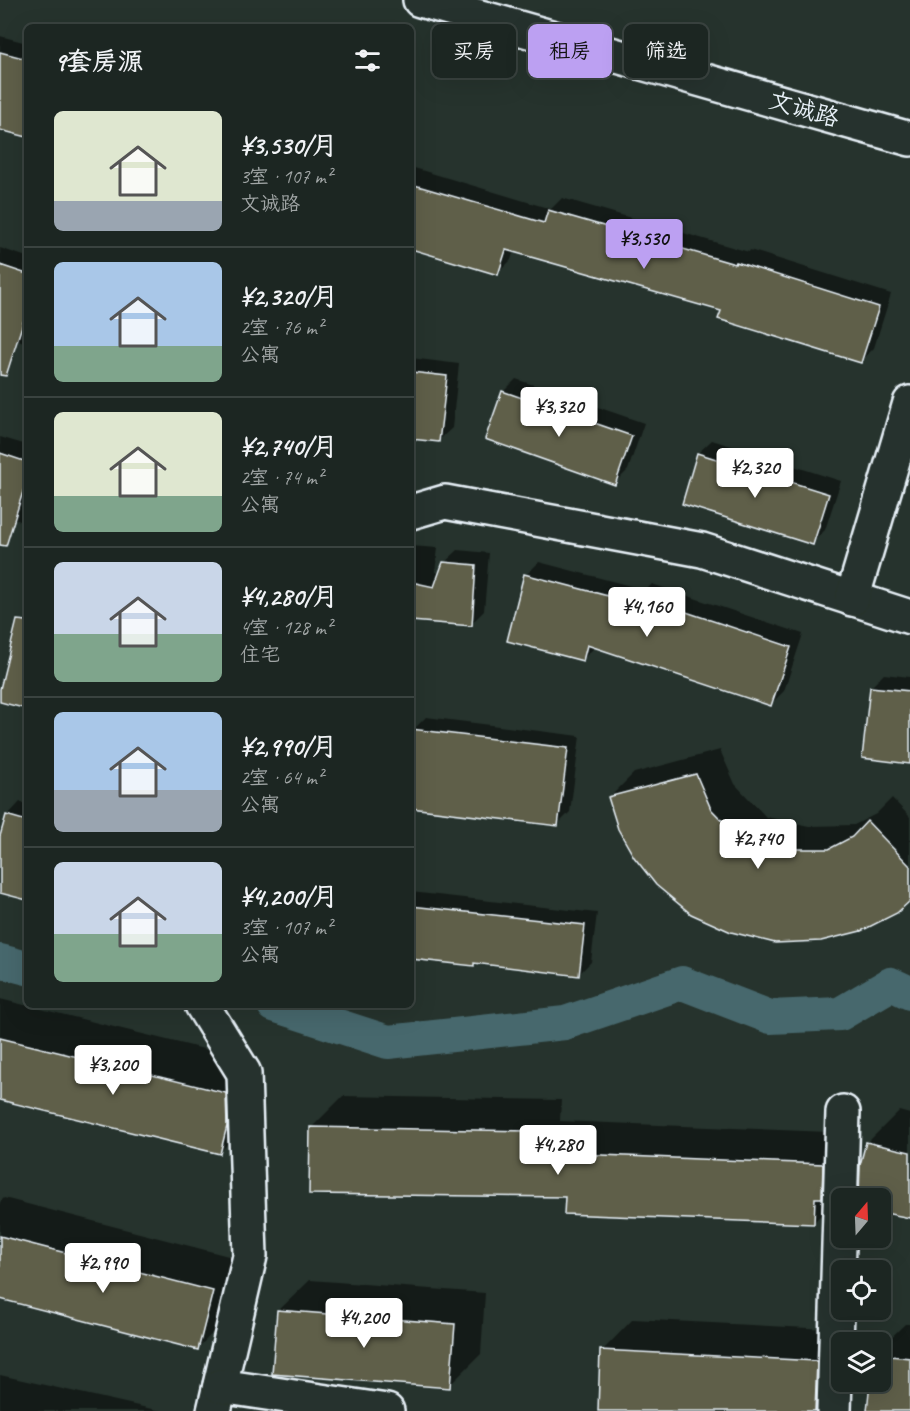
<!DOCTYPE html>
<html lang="zh">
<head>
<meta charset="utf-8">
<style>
	:root { --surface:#1c2622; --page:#29322f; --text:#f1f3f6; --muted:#a0a5a5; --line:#3a4340; --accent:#bca0f2 }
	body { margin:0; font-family:Caveat,"LXGW WenKai TC",sans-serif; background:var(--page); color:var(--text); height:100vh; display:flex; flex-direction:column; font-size:22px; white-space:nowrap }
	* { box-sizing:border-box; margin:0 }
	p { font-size:20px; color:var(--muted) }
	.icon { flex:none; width:33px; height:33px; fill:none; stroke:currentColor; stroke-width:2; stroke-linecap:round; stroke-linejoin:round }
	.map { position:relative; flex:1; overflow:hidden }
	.details { position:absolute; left:24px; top:24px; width:390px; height:984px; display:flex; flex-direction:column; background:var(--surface); border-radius:9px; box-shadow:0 6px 24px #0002,0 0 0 2px var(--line) }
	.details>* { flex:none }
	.banner { position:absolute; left:432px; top:24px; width:387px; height:54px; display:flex; gap:12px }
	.needle { width:39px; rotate:19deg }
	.tools { position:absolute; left:831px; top:1188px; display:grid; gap:12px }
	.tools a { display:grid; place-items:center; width:60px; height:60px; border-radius:9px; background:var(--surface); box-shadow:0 6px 24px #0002,0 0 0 2px var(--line); font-size:30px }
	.price { position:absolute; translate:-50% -51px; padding:0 14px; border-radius:6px; background:#fff; color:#222; font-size:20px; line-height:39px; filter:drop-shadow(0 2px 3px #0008) }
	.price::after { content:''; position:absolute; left:50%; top:36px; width:18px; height:14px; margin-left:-9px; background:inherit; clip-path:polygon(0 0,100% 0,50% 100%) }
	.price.on { background:var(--accent); color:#111 }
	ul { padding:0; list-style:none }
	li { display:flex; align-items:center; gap:18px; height:150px; padding:0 30px }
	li+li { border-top:2px solid var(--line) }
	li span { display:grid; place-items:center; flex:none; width:168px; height:120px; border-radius:9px; color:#555 }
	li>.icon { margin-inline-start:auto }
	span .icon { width:72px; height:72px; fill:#fffc; stroke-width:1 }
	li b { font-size:26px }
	h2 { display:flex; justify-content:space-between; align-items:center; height:72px; padding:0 30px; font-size:26px }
	.chip { padding:0 21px; border-radius:9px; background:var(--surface); box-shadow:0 6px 24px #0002,0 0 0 2px var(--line); font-size:21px; line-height:54px }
	.chip.on { background:var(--accent); color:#111 }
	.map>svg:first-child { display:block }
	.shadow { fill:#0007 }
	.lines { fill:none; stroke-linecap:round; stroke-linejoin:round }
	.canal { stroke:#47686d; stroke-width:34 }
	.building { fill:#5f5e4a; stroke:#e8f1f8; stroke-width:1.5 }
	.street-casing { stroke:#e8f1f8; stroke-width:38 }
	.secondary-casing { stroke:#e8f1f8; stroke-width:38 }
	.street { stroke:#26332d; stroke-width:33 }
	.secondary { stroke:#26332d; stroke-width:33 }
	.labels { text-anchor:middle; stroke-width:5; stroke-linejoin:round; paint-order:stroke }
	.street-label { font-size:24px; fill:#e8f1f8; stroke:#26332d }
</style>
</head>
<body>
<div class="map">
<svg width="910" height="1411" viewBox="0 0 910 1411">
	<rect width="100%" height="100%" fill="#26332d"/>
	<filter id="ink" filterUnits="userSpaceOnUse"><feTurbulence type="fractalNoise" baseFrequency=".0167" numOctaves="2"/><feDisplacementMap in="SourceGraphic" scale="12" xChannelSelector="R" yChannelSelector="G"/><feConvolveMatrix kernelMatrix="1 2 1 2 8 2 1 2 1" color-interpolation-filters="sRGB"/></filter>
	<g filter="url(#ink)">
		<!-- shadow -->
		<g class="shadow">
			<polygon points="0,36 27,43 27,136 0,129"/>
			<polygon points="411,167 551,209 562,198 749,252 750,250 891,294 874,348 861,361 723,310 514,250 511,260 498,273 411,247"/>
			<polygon points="0,248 27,257 27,343 0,334"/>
			<polygon points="411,358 459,364 452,428 438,441 411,437"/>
			<polygon points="516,379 644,423 628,470 615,483 503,392"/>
			<polygon points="0,437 27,445 27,523 0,515"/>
			<polygon points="712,440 841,481 825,530 812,543 684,503 698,453"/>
			<polygon points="411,546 438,548 435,572 441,573 444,563 458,550 489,553 484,611 471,624 411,619"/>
			<polygon points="539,562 646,590 652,584 803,634 784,691 771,704 595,647 583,659 526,575"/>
			<polygon points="884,674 910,677 910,762 871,687"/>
			<polygon points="426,717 580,736 570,812 557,825 411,807 413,730"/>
			<polygon points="720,750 735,784 766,817 809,826 854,825 876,814 892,798 910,817 910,899 609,798 634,773"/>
			<polygon points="20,802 27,804 27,899 0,892 0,842 7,816"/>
			<polygon points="411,892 597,913 591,962 578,975 475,962 473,964 411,957"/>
			<polygon points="0,999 257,1062 258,1093 251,1121 220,1152 0,1098"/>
			<polygon points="343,1096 561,1100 560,1121 854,1133 845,1191 813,1223 567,1196 311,1128"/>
			<polygon points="899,1111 910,1114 910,1217 880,1198 861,1198 862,1165 867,1143"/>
			<polygon points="4,1198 244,1260 229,1316 198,1348 0,1297 0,1202"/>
			<polygon points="310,1280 485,1293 481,1354 449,1386 278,1311"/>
			<polygon points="633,1319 848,1330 829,1411 599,1411 602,1351"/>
			<polygon points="905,1324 910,1324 910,1411 868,1411 871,1382 880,1382 880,1348"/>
			<polygon points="0,1375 161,1411 0,1411"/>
		</g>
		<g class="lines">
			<!-- canal -->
			<g class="canal">
				<polyline points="0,961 27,968"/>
				<polyline points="274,1005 388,1042 565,1023 682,983 770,1017 840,1014 891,984 910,993"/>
			</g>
		</g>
		<!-- building -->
		<g class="building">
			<polygon points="0,52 27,59 27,137 0,130"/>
			<polygon points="411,184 544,223 548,210 735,264 736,262 879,307 861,363 718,319 721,311 506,250 498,275 411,249"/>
			<polygon points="0,265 27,274 27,310 6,376 0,375"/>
			<polygon points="411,372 447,376 439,442 411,439"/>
			<polygon points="502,391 632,436 615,485 485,439"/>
			<polygon points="0,453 27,462 27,479 6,546 0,545"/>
			<polygon points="697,453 829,494 813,545 682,504"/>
			<polygon points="443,562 476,565 472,626 411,621 411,582 434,587"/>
			<polygon points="524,574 635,603 638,596 791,647 771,706 587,645 583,661 507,641"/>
			<polygon points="17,620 27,621 27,709 0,702 0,689"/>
			<polygon points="870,687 910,691 910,764 862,758"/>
			<polygon points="411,729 568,748 558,826 411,808"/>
			<polygon points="696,774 711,809 742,841 784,849 829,849 852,837 867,821 910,866 910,901 897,913 861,931 821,941 775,943 731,932 691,914 656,885 634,857 618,829 608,797"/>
			<polygon points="6,815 27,821 27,900 0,893 0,836"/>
			<polygon points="411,906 585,925 579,976 474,963 474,966 411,959"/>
			<polygon points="0,1038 226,1093 227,1126 220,1154 0,1100"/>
			<polygon points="310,1127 530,1131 529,1152 823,1164 822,1198 815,1198 814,1224 564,1214 565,1197 309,1194"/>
			<polygon points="866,1142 910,1152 910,1218 880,1212 880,1198 859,1198 860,1165"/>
			<polygon points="0,1236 213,1291 198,1350 0,1299"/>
			<polygon points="277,1310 455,1324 450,1388 272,1374"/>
			<polygon points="600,1350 817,1361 815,1411 598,1411"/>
			<polygon points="880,1355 910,1358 910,1411 867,1411 870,1382 880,1382"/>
		</g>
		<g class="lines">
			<defs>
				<g id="street">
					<polyline points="411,512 445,502 702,550 910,617"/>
					<polyline points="852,599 910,403"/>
					<polyline points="202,1005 244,1073 250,1256 214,1411"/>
					<polyline points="220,1386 387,1411"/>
					<polyline points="834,1411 843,1112"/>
				</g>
				<polyline id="secondary" points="420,0 910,139"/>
			</defs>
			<!-- street casing -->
			<use href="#street" class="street-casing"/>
			<!-- secondary casing -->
			<use href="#secondary" class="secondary-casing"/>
			<!-- street -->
			<use href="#street" class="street"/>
			<!-- secondary -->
			<use href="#secondary" class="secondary"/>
		</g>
	</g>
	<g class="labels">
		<!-- street labels -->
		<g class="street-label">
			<text transform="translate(804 109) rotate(16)" y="8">文诚路</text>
		</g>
	</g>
</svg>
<div class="tools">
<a><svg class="needle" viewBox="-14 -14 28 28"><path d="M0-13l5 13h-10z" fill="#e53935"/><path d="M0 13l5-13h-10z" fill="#a0a5a5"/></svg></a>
<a><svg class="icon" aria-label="locate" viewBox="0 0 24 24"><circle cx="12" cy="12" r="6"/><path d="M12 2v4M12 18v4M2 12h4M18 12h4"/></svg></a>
<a><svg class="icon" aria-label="layers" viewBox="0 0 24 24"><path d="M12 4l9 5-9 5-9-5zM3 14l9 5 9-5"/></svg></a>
</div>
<b class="price on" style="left:644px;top:270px">¥3,530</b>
<b class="price" style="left:559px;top:438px">¥3,320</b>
<b class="price" style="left:755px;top:499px">¥2,320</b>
<b class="price" style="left:647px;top:638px">¥4,160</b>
<b class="price" style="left:758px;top:870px">¥2,740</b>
<b class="price" style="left:113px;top:1096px">¥3,200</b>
<b class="price" style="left:558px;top:1176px">¥4,280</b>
<b class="price" style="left:103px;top:1294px">¥2,990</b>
<b class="price" style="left:364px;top:1349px">¥4,200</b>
<div class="banner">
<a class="chip">买房</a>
<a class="chip on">租房</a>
<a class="chip">筛选</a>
</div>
<section class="details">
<h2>9套房源<svg class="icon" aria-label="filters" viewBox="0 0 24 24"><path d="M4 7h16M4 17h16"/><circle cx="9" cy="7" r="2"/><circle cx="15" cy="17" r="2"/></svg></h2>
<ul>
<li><span style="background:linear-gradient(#dfe7d0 75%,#9aa5b1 0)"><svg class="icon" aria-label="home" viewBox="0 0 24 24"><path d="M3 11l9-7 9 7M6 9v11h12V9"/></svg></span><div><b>¥3,530/月</b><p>3室 · 107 m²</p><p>文诚路</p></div></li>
<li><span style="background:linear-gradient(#a9c7e8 70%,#7fa58c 0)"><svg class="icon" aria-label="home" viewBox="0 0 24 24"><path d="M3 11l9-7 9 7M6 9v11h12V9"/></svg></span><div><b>¥2,320/月</b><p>2室 · 76 m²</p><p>公寓</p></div></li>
<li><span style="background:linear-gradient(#dfe7d0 70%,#7fa58c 0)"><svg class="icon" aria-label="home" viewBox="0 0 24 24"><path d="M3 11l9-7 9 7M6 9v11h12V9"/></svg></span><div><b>¥2,740/月</b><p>2室 · 74 m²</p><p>公寓</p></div></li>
<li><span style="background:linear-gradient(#c9d6e8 60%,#7fa58c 0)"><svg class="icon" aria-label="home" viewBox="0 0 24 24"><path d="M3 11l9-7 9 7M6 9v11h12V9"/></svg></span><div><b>¥4,280/月</b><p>4室 · 128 m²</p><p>住宅</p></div></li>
<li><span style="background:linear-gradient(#a9c7e8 65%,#9aa5b1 0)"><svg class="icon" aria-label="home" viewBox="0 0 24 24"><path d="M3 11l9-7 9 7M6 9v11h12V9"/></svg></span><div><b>¥2,990/月</b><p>2室 · 64 m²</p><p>公寓</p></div></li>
<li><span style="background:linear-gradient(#c9d6e8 60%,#7fa58c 0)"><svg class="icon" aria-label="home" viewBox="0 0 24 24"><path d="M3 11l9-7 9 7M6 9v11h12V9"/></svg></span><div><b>¥4,200/月</b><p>3室 · 107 m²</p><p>公寓</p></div></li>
</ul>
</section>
</div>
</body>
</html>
